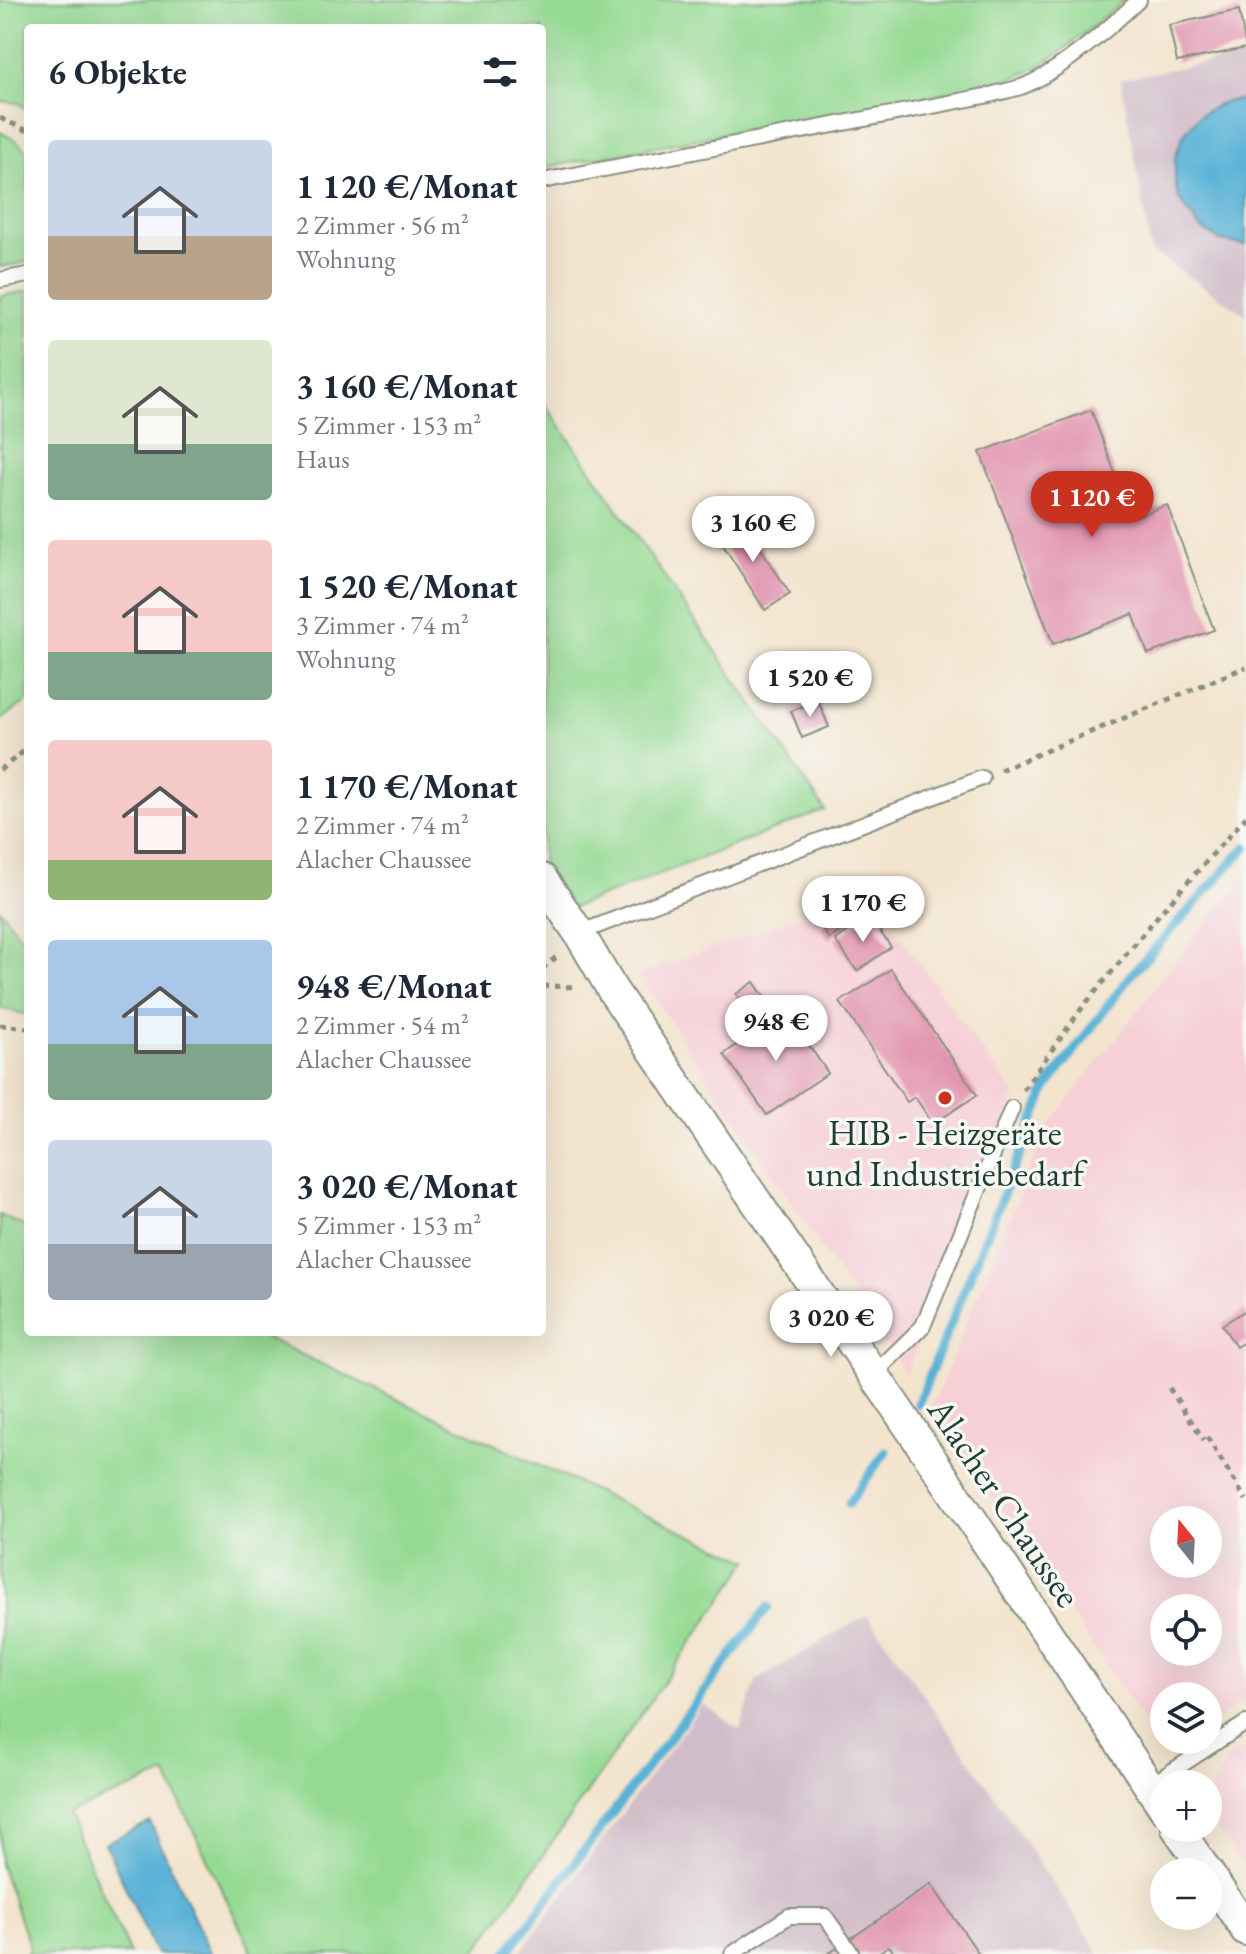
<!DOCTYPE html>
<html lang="de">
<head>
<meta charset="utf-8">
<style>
	:root { --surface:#fff; --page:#f2f2f3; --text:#1f2937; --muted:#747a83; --accent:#c8321e }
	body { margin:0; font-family:"EB Garamond",serif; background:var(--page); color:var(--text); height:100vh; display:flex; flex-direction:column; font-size:30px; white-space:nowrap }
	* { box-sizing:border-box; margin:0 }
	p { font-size:26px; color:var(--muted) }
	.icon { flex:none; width:44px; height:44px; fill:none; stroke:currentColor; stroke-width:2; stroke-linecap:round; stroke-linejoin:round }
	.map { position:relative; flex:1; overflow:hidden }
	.details { position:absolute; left:24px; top:24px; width:522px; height:1312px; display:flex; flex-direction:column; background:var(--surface); border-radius:8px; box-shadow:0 8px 32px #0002 }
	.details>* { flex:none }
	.needle { width:52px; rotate:342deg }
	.buttons { position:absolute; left:1150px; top:1506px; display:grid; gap:16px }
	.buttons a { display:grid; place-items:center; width:72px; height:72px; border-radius:50%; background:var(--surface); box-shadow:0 8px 32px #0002; font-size:40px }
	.price { position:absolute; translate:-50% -68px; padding:0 18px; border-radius:28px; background:#fff; color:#222; font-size:26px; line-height:52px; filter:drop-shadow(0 2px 4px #0008) }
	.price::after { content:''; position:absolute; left:50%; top:48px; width:24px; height:18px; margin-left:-12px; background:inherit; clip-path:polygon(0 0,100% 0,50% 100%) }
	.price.selected { background:var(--accent); color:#fff }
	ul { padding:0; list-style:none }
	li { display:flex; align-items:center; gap:24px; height:200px; padding:0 24px }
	li span { display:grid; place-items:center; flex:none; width:224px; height:160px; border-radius:8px; color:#555 }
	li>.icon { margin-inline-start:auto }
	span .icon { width:96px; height:96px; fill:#fffc; stroke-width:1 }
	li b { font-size:34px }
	h2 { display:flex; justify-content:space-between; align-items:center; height:96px; padding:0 24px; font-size:34px }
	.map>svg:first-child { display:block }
	.built { fill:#f6cfd7; fill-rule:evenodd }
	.industrial { fill:#d1bdc9 }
	.green { fill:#95da93; stroke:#5a8c64; stroke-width:2 }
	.water { fill:#5ab2d7; stroke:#3c7886; stroke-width:2 }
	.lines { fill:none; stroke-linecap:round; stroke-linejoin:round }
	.stream { stroke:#5ab2d7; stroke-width:9 }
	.building { fill:#e295b1 }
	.service-casing { stroke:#899081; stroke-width:18 }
	.minor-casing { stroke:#899081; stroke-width:34 }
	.path { stroke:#899081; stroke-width:5; stroke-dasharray:6 6; stroke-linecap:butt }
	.service { stroke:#fff; stroke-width:14 }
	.minor { stroke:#fff; stroke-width:30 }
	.poi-dot { fill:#c8321e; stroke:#f6f6f2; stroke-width:3 }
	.labels { text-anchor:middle; stroke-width:7; stroke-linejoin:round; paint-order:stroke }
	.poi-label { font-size:36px; fill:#1f3d34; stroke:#f6f6f2 }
	.street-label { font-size:36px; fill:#1f3d34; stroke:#f6f6f2 }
</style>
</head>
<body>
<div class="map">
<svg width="1246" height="1954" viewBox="0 0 1246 1954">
	<rect width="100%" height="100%" fill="#f6f6f2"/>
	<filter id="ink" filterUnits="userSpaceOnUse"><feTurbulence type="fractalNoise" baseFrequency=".0125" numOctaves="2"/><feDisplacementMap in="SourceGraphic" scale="16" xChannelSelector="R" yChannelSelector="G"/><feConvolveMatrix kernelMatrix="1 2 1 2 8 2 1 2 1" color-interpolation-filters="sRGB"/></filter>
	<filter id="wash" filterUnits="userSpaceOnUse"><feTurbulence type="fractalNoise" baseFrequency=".006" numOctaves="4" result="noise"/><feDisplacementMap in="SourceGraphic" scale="32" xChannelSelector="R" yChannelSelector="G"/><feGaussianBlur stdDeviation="1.8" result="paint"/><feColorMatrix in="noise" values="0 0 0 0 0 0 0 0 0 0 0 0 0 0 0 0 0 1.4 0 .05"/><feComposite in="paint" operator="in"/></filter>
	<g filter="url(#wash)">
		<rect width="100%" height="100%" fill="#f3e4ce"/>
		<!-- built -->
		<g class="built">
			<path d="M1246,879v821l-38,25v-29h-44v41l-9,2 -223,-332 115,-279 148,-192zM1164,1520h44v44h-44zM1164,1608h44v44h-44z"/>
			<polygon points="868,891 1015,1096 906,1374 639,975"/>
			<polygon points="1246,1747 1246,1871 1208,1814 1208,1794 1227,1759"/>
		</g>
		<!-- industrial -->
		<g class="industrial">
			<polygon points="1246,55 1246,315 1151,251 1121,79"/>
			<polygon points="867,1615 993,1794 1100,1954 519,1954 703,1704 740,1730 756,1681"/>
		</g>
		<!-- green -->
		<g class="green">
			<polygon points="0,0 1125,0 1060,53 1030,71 1002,82 542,168 542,28 28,28 28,110 18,103 0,101"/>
			<polygon points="0,132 15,140 28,151 28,262 0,267"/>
			<polygon points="28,291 28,700 0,721 0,296"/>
			<polygon points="542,399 825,810 572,908 542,862"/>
			<polygon points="0,909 28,946 28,1015 0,1008"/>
			<polygon points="0,1215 28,1228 28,1332 253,1332 674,1528 749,1560 474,1954 253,1954 166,1774 67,1814 130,1954 27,1954 29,1945 0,1864"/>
		</g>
		<!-- water -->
		<g class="water">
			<polygon points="1246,99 1246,245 1221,241 1199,227 1179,199 1175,183 1175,157 1184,134 1201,114 1224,102"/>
			<polygon points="150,1822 211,1954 156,1954 105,1843"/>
		</g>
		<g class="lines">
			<!-- stream -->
			<g class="stream">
				<polyline points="918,1404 1047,1087 1131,975 1246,847"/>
				<polyline points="849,1503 886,1451"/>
				<polyline points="506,1954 768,1607"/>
			</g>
		</g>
		<g id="blocks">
			<!-- building -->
			<g class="building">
				<polygon points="1239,10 1246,48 1177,62 1169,25"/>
				<polygon points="1091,410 1132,518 1167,505 1214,630 1148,654 1133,614 1053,644 980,452"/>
				<polygon points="741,517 790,594 765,610 716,534"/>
				<polygon points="818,700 829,727 802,738 791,711"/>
				<polygon points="857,902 865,914 829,939 821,927"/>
				<polygon points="869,916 891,947 857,971 835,940"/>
				<polygon points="891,969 977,1095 933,1124 915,1097 907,1102 840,1002"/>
				<polygon points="754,982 770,1005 751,1017 736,994"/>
				<polygon points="785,1011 828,1073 767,1115 724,1054"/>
				<polygon points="1246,1310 1246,1341 1236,1347 1222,1325"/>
				<polygon points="931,1884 979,1954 895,1954 889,1946 876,1954 828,1954"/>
			</g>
		</g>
	</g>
	<g filter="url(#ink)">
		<use href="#blocks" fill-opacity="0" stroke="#899081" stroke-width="2"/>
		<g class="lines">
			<defs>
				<g id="service">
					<path d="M542,181l448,-86c10,-3 21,-5 31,-8 38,-14 88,-59 118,-87"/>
					<polyline points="0,280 28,275"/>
					<polyline points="579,933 982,778"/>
					<polyline points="874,1374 923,1326 1012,1108"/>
					<polyline points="1149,1786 1246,1723"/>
					<polyline points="732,1954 789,1916 825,1916 852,1954"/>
				</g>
				<g id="minor">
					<polyline points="542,879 579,933 613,991 942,1475 1164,1808"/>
					<polyline points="1177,1828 1207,1872"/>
					<polyline points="1208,1873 1246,1930"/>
				</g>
			</defs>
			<!-- service casing -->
			<use href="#service" class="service-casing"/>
			<!-- minor casing -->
			<use href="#minor" class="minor-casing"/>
			<!-- path -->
			<g class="path">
				<polyline points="0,118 28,131"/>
				<polyline points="0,770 28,748"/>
				<polyline points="1000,770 1246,667"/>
				<polyline points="542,969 560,954"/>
				<polyline points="542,986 577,987"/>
				<polyline points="0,1025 28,1028"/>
				<polyline points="1023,1090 1082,1008 1161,912 1246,817"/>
				<polyline points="1169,1388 1204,1440"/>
				<polyline points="1207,1437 1246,1500"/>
			</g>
			<!-- service -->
			<use href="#service" class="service"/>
			<!-- minor -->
			<use href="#minor" class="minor"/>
		</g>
	</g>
	<!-- markers -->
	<circle class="poi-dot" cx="945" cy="1098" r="8"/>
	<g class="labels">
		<!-- poi labels -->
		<g class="poi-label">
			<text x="945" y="1145">HIB - Heizgeräte<tspan x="945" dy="41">und Industriebedarf</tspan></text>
		</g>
		<!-- street labels -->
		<g class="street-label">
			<text transform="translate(1005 1502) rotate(56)" y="13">Alacher Chaussee</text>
		</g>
	</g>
</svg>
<div class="buttons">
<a><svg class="needle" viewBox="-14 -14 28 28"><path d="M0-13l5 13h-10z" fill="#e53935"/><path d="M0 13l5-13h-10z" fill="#747a83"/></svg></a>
<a><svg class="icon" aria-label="locate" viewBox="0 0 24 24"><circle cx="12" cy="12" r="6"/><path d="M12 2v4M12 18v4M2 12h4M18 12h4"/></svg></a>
<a><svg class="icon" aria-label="layers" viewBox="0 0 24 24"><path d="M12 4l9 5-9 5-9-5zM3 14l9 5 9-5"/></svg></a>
<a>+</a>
<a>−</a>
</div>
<b class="price selected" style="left:1092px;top:539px">1 120 €</b>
<b class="price" style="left:753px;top:564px">3 160 €</b>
<b class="price" style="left:810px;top:719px">1 520 €</b>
<b class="price" style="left:863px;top:944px">1 170 €</b>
<b class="price" style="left:776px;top:1063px">948 €</b>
<b class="price" style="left:831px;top:1359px">3 020 €</b>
<section class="details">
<h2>6 Objekte<svg class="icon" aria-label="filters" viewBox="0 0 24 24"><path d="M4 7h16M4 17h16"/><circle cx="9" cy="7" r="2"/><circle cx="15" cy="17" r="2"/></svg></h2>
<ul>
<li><span style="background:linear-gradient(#c9d6e8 60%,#b9a48a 0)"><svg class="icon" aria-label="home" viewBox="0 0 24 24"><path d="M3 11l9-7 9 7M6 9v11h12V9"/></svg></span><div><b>1 120 €/Monat</b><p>2 Zimmer · 56 m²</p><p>Wohnung</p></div></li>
<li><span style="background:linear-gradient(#dfe7d0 65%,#7fa58c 0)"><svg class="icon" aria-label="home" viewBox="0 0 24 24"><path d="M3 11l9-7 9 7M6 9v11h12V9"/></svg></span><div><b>3 160 €/Monat</b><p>5 Zimmer · 153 m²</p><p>Haus</p></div></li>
<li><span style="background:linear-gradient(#f6c9c9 70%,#7fa58c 0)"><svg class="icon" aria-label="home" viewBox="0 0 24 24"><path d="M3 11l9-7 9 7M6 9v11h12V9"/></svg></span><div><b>1 520 €/Monat</b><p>3 Zimmer · 74 m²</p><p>Wohnung</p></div></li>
<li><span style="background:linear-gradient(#f6c9c9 75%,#8fb573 0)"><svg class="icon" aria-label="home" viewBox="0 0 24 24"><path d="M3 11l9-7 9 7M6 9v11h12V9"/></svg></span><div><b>1 170 €/Monat</b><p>2 Zimmer · 74 m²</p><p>Alacher Chaussee</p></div></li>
<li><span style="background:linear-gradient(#a9c7e8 65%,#7fa58c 0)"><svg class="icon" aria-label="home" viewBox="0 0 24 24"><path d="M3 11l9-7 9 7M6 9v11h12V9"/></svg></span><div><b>948 €/Monat</b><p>2 Zimmer · 54 m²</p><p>Alacher Chaussee</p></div></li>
<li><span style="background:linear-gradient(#c9d6e8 65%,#9aa5b1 0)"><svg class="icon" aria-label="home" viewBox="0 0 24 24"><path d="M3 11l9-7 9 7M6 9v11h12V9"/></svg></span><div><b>3 020 €/Monat</b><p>5 Zimmer · 153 m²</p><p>Alacher Chaussee</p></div></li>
</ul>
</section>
</div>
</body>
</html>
